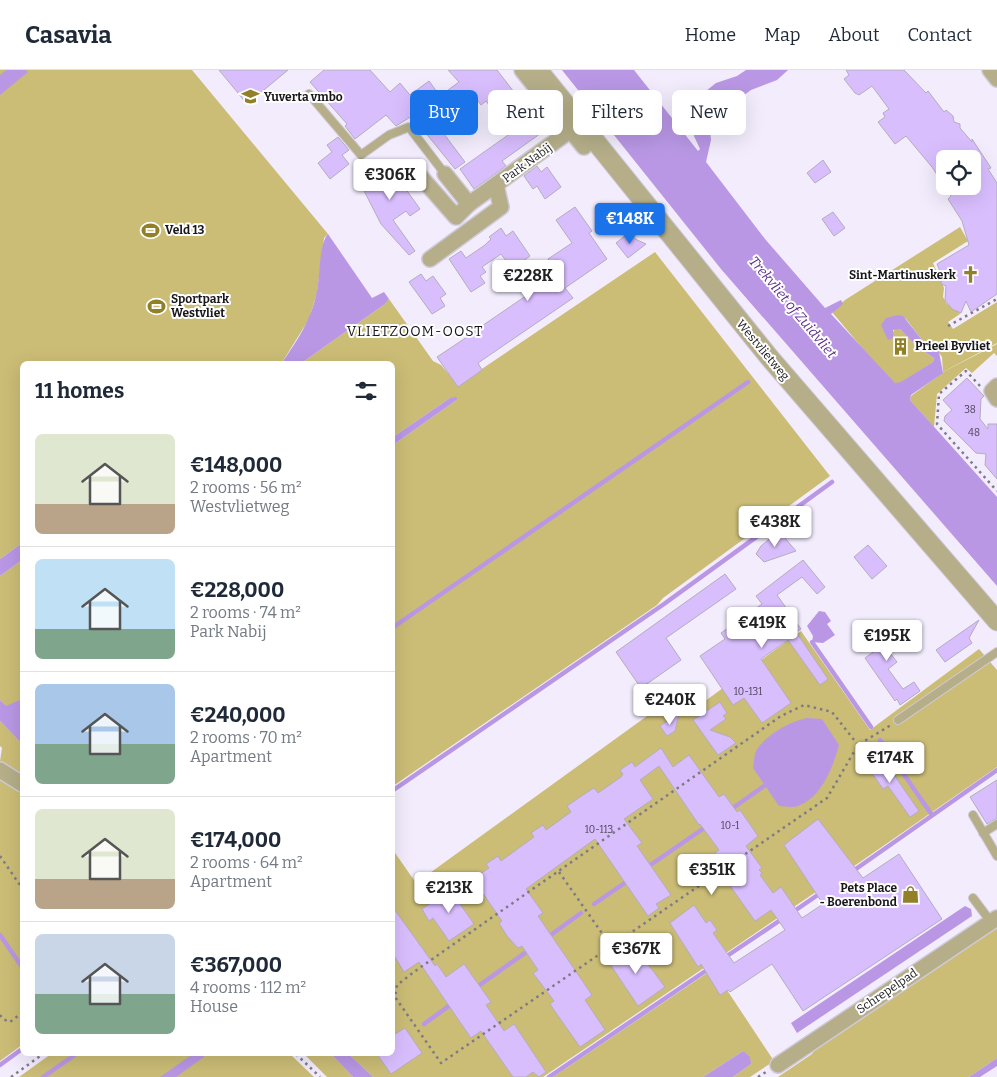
<!DOCTYPE html>
<html lang="en">
<head>
<meta charset="utf-8">
<style>
	:root { --surface:#fff; --page:#f6f6f7; --text:#1f2937; --muted:#747a83; --line:#e0e1e3; --accent:#1a73e8 }
	body { margin:0; font-family:Bitter,serif; background:var(--page); color:var(--text); height:100vh; display:flex; flex-direction:column; font-size:19px; white-space:nowrap }
	* { box-sizing:border-box; margin:0 }
	p { font-size:16px; color:var(--muted) }
	.icon { flex:none; width:28px; height:28px; fill:none; stroke:currentColor; stroke-width:2; stroke-linecap:round; stroke-linejoin:round }
	.map { position:relative; flex:1; overflow:hidden }
	.side { position:absolute; left:20px; top:291px; width:375px; height:695px; display:flex; flex-direction:column; background:var(--surface); border-radius:8px; box-shadow:0 5px 20px #0002 }
	.side>* { flex:none }
	.top-card { position:absolute; left:410px; top:20px; width:475px; height:45px; display:flex; gap:10px }
	.controls { position:absolute; left:936px; top:80px; display:grid; gap:10px }
	.controls a { display:grid; place-items:center; width:45px; height:45px; border-radius:8px; background:var(--surface); box-shadow:0 5px 20px #0002; font-size:25px }
	.price { position:absolute; translate:-50% -42px; padding:0 11px; border-radius:5px; background:#fff; color:#222; font-size:16px; line-height:32px; filter:drop-shadow(0 1px 2px #0008) }
	.price::after { content:''; position:absolute; left:50%; top:30px; width:15px; height:11px; margin-left:-8px; background:inherit; clip-path:polygon(0 0,100% 0,50% 100%) }
	.price.on { background:var(--accent); color:#fff }
	ul { padding:0; list-style:none }
	li { display:flex; align-items:center; gap:15px; height:125px; padding:0 15px }
	li+li { border-top:1px solid var(--line) }
	li span { display:grid; place-items:center; flex:none; width:140px; height:100px; border-radius:8px; color:#555 }
	li>.icon { margin-inline-start:auto }
	span .icon { width:60px; height:60px; fill:#fffc; stroke-width:1 }
	li b { font-size:21px }
	h2 { display:flex; justify-content:space-between; align-items:center; height:60px; padding:0 15px; font-size:21px }
	.tag { padding:0 18px; border-radius:8px; background:var(--surface); box-shadow:0 5px 20px #0002; font-size:18px; line-height:45px }
	.tag.on { background:var(--accent); color:#fff }
	header { display:flex; align-items:center; gap:30px; box-sizing:border-box; height:70px; padding:0 25px; background:var(--surface); border-bottom:1px solid var(--line) }
	header strong { font-size:24px }
	nav { display:flex; gap:28px; margin-inline-start:auto; font-size:18px }
	.map>svg:first-child { display:block }
	.green { fill:#cbbd76 }
	.water { fill:#b997e5 }
	.lines { fill:none; stroke-linecap:round; stroke-linejoin:round }
	.stream { stroke:#b997e5; stroke-width:4.5 }
	.building { fill:#d9befe; stroke:#b3adbd; fill-rule:evenodd }
	.service-casing { stroke:#cfcad9; stroke-width:10 }
	.minor-casing { stroke:#cfcad9; stroke-width:18 }
	.tertiary-casing { stroke:#cfcad9; stroke-width:21 }
	.path { stroke:#7f7b86; stroke-width:2.5; stroke-dasharray:2.5 4; stroke-linecap:butt }
	.service { stroke:#b5ae89; stroke-width:8 }
	.minor { stroke:#b5ae89; stroke-width:15 }
	.tertiary { stroke:#b5ae89; stroke-width:19 }
	.labels { text-anchor:middle; stroke-width:4; stroke-linejoin:round; paint-order:stroke }
	.number-label { font-size:10px; fill:#494154 }
	.poi-label { font-size:12px; font-weight:bold; fill:#19171c; stroke:#fff; text-anchor:start }
	.street-label { font-size:12px; fill:#19171c; stroke:#fff }
	.water-label { font-size:14px; font-style:italic; fill:#5b2d88; stroke:#fff }
	.neighbourhood-label { font-size:14px; letter-spacing:1px; fill:#19171c; stroke:#fff }
</style>
</head>
<body>
<header>
<strong>Casavia</strong>
<nav><a>Home</a><a>Map</a><a>About</a><a>Contact</a></nav>
</header>
<div class="map">
<svg width="997" height="1007" viewBox="0 0 997 1007">
	<rect width="100%" height="100%" fill="#f2ecfd"/>
	<!-- green -->
	<g class="green">
		<polygon points="0,0 192,0 328,164 324,168 317,223 309,249 281,294 22,294 22,473 0,489"/>
		<polygon points="960,157 968,171 933,193 944,218 943,227 947,234 957,238 960,244 948,252 953,259 997,232 997,273 943,302 942,287 937,280 923,271 906,249 898,245 892,263 896,258 900,259 917,277 934,288 933,292 901,313 895,314 863,279 832,242 845,230"/>
		<polygon points="655,182 830,406 663,528 657,535 393,716 393,375 458,329 450,328 393,367 392,294 300,294 385,234 389,229 433,291 441,295 458,315"/>
		<polygon points="997,274 997,286 994,283 972,303 966,298 937,324 934,357 910,330 911,326 945,301"/>
		<polygon points="22,490 22,629 6,637 0,630 0,506"/>
		<polygon points="801,561 870,660 979,579 997,600 997,697 863,790 543,1007 373,1007 349,984 392,984 393,780 416,813 672,628 686,645"/>
		<polygon points="0,651 22,674 22,709 9,701 0,691 2,678 0,676"/>
		<polygon points="0,710 13,713 22,719 22,975 0,991"/>
		<polygon points="997,855 997,988 969,1007 778,1007 812,984 819,973"/>
		<polygon points="713,899 774,991 750,1007 733,1007 751,994 743,981 703,1007 553,1007"/>
		<polygon points="51,984 290,984 314,1007 19,1007"/>
		<polygon points="304,984 331,984 353,1007 327,1007"/>
	</g>
	<!-- water -->
	<g class="water">
		<polygon points="6,0 26,0 28,2 0,25 0,5"/>
		<polygon points="562,0 634,0 698,81 700,79 694,66 699,51 698,32 706,21 716,13 737,6 746,0 788,0 777,10 751,20 736,31 725,35 715,32 711,36 709,49 711,70 706,92 765,169 825,238 841,230 843,234 831,244 895,313 901,312 933,292 934,288 917,277 900,259 893,260 893,268 888,270 881,255 886,248 898,245 903,246 923,271 939,282 943,303 911,325 910,330 997,427 997,516 721,199"/>
		<path d="M328,164l44,64 12,-6 5,7 -4,5 -85,60h-19c16,-23 31,-45 36,-73 3,-14 2,-48 11,-57z"/>
		<polygon points="456,327 458,329 393,375 393,367 450,328"/>
		<polygon points="22,473 22,490 0,506 0,489"/>
		<polygon points="819,541 825,542 831,551 827,554 835,565 823,573 812,572 813,566 807,556"/>
		<polygon points="22,629 22,674 0,651 0,630 6,636"/>
		<path d="M807,648l15,1 17,26c-6,22 -17,52 -41,61 -5,2 -14,0 -19,0l-26,-38c1,-5 1,-14 4,-19 12,-16 32,-27 50,-31z"/>
		<polygon points="965,836 971,839 972,846 797,963 791,953"/>
		<polygon points="743,981 750,987 751,994 733,1007 703,1007"/>
		<polygon points="193,984 204,984 204,987 176,1007 160,1007"/>
		<polygon points="331,984 349,984 373,1007 353,1007"/>
		<polygon points="997,988 997,996 980,1007 969,1007"/>
	</g>
	<g class="lines">
		<!-- stream -->
		<g class="stream">
			<polyline points="392,558 748,312"/>
			<polyline points="812,572 871,657"/>
			<polyline points="880,670 932,745"/>
			<polyline points="392,721 664,534 832,412"/>
			<polyline points="730,740 764,716"/>
			<polyline points="646,798 707,756"/>
			<polyline points="853,801 997,700"/>
			<polyline points="594,834 629,810"/>
			<polyline points="793,842 822,822"/>
			<polyline points="0,865 22,897"/>
			<polyline points="548,867 581,843"/>
			<polyline points="724,888 782,849"/>
			<polyline points="474,919 529,880"/>
			<polyline points="424,954 453,933"/>
			<polyline points="0,995 22,979"/>
			<polyline points="43,1007 76,984"/>
			<polyline points="549,1007 710,898"/>
		</g>
	</g>
	<!-- building -->
	<g class="building">
		<polygon points="219,0 288,0 247,34"/>
		<polygon points="324,0 370,0 390,22 400,13 410,25 429,11 440,26 459,12 448,0 497,0 544,61 502,91 506,96 474,119 460,99 511,63 486,31 481,35 473,24 449,42 458,54 444,64 465,92 455,99 412,46 396,56 386,45 355,69 345,56 347,54 310,12"/>
		<path d="M846,0h58l22,23 2,-2 16,21 2,-2 7,6 1,6 6,2v4l12,14v-3l19,29 -3,1 9,14v111l-26,18 -5,-11 -5,12 -9,-4 -7,-9 1,-14 -5,-2 1,-8 -5,-12 32,-19 -7,-24 -14,-22 3,-3 -19,-29 -26,-31 -11,8 -17,-22 7,-5 -2,-4 6,-4 -17,-23 -13,9 -4,-2 -11,-14 5,-4zM945,89h27v27h-27z"/>
		<polygon points="338,67 349,80 342,85 349,94 330,109 318,93 332,82 327,75"/>
		<polygon points="823,90 831,102 815,113 807,103"/>
		<polygon points="383,94 388,101 395,96 403,108 400,111 420,139 410,146 406,141 393,150 415,181 409,185 381,154 359,111"/>
		<polygon points="537,96 541,102 547,97 561,117 545,129 537,116 533,119 524,106"/>
		<polygon points="575,137 592,161 589,163 607,189 565,218 573,228 478,293 482,300 458,317 437,287 473,263 474,264 473,262 558,204 548,189 572,173 556,150"/>
		<polygon points="833,142 845,158 834,166 822,149"/>
		<polygon points="501,158 506,166 513,161 530,186 512,199 501,184 482,197 486,202 480,206 485,213 471,222 449,189 461,181 466,188 485,175 491,169 489,167"/>
		<polygon points="630,162 635,169 646,174 628,188 616,173"/>
		<polygon points="421,204 426,211 433,206 446,224 440,228 445,236 432,244 409,212"/>
		<polygon points="967,308 984,326 981,329 980,349 988,359 988,354 997,354 997,409 985,395 986,384 976,383 944,351 945,346 952,340 943,330"/>
		<polygon points="779,461 796,481 764,492 756,484 761,476"/>
		<polygon points="868,475 887,496 872,509 854,487"/>
		<polygon points="803,490 825,517 817,524 802,507 777,525 801,559 796,562 828,609 820,615 788,570 761,589 791,633 762,653 744,628 733,635 700,586 725,569 721,563 762,534 756,526"/>
		<polygon points="725,504 736,519 666,568 681,590 641,618 616,582"/>
		<polygon points="883,550 901,575 890,583 897,592 888,599 903,619 914,612 920,621 900,635 897,629 895,631 865,588 876,580 865,564"/>
		<polygon points="979,550 969,568 972,573 945,592 936,580"/>
		<polygon points="720,632 727,643 723,646 726,649 710,660 730,667 736,673 718,685 693,650"/>
		<polygon points="679,643 675,661 667,666 660,656"/>
		<polygon points="661,678 673,697 689,685 719,727 724,724 737,742 740,740 758,766 746,776 762,798 759,800 762,803 760,805 773,823 781,817 802,848 823,834 784,775 818,749 863,808 899,784 942,849 803,941 772,894 730,922 728,920 720,925 701,894 698,897 670,853 694,835 706,853 710,850 717,860 713,863 734,893 785,860 771,840 755,851 726,810 732,807 715,783 719,780 700,754 699,755 659,696 640,710 653,729 624,749 642,773 637,776 671,825 656,834 659,838 648,846 595,769 526,819 543,843 538,846 592,925 585,930 605,960 580,977 554,940 550,934 554,931 533,903 538,900 522,876 518,878 507,866 499,853 502,851 473,809 489,798 486,794 498,786 501,791 534,767 531,763 543,755 546,760 571,742 567,736 583,725 594,718 598,723 621,707 623,704 620,700 632,692 635,697"/>
		<polygon points="874,682 888,705 892,702 919,741 910,747 888,716 883,719 863,690"/>
		<polygon points="997,710 997,748 987,754 970,727"/>
		<polygon points="455,817 462,828 458,831 474,854 449,871 433,848 429,851 422,839"/>
		<polygon points="392,836 435,896 437,894 446,907 464,894 491,932 486,935 504,961 514,954 546,1002 539,1007 533,1002 526,1007 513,1007 481,961 471,968 419,892 404,902 392,882"/>
		<polygon points="633,874 665,917 638,936 608,891"/>
		<polygon points="405,958 422,983 391,1004 377,984 392,984 392,966"/>
	</g>
	<g class="lines">
		<defs>
			<g id="service">
				<polyline points="309,24 361,85 389,65 409,57 445,104"/>
				<polyline points="898,650 997,582"/>
				<polyline points="973,745 997,786"/>
				<polyline points="983,763 997,754"/>
				<polyline points="973,828 991,852"/>
			</g>
			<g id="minor">
				<polyline points="522,0 584,77"/>
				<polyline points="990,0 997,9"/>
				<polyline points="445,104 469,134 582,52"/>
				<polyline points="420,106 456,147 469,134"/>
				<polyline points="430,189 501,137 496,115"/>
				<polyline points="997,316 992,321 997,329"/>
				<polyline points="0,700 22,714"/>
				<polyline points="778,995 997,848"/>
			</g>
			<polyline id="tertiary" points="538,0 769,287 997,551"/>
		</defs>
		<!-- service casing -->
		<use href="#service" class="service-casing"/>
		<!-- minor casing -->
		<use href="#minor" class="minor-casing"/>
		<!-- tertiary casing -->
		<use href="#tertiary" class="tertiary-casing"/>
		<!-- path -->
		<g class="path">
			<polyline points="948,256 997,229"/>
			<polyline points="980,316 966,301 939,324 937,354 997,421"/>
			<polyline points="858,675 832,642 804,635 781,646 418,899 397,915 395,927 441,993 827,728 858,675 891,655"/>
			<polyline points="0,786 22,818"/>
			<polyline points="559,802 611,876"/>
			<polyline points="0,945 3,949 10,952 22,943"/>
			<polyline points="296,984 320,1007"/>
			<polyline points="11,1007 43,984"/>
			<polyline points="758,1007 766,1002"/>
		</g>
		<!-- service -->
		<use href="#service" class="service"/>
		<!-- minor -->
		<use href="#minor" class="minor"/>
		<!-- tertiary -->
		<use href="#tertiary" class="tertiary"/>
	</g>
	<!-- icons -->
	<defs>
		<symbol id="school-bare" viewBox="-9 -9 18 18"><path d="M0-5L7-2L0 1L-7-2ZM-4 1L0 2.5L4 1V4Q0 6-4 4Z" fill="#918027" stroke="#fff" stroke-width="2.5" paint-order="stroke"/></symbol>
		<symbol id="stadium-bare" viewBox="-9 -9 18 18"><path d="M0-5a6.5 5 0 1 0 0 10a6.5 5 0 1 0 0-10ZM-3.5-1.8h7v3.6h-7Z" fill="#918027" stroke="#fff" stroke-width="2.5" paint-order="stroke"/></symbol>
		<symbol id="church-bare" viewBox="-9 -9 18 18"><path d="M-1.2-6h2.4v3.5h3.3v2.4h-3.3V6h-2.4V-.1h-3.3v-2.4h3.3Z" fill="#918027" stroke="#fff" stroke-width="2.5" paint-order="stroke"/></symbol>
		<symbol id="building-bare" viewBox="-9 -9 18 18"><path d="M-4-6H4V6H1V3H-1V6H-4ZM-2.5-4.3h1.7v1.8h-1.7ZM.8-4.3h1.7v1.8H.8ZM-2.5-1h1.7V.8h-1.7ZM.8-1h1.7V.8H.8Z" fill="#918027" stroke="#fff" stroke-width="2.5" paint-order="stroke"/></symbol>
		<symbol id="shop-bare" viewBox="-9 -9 18 18"><path d="M-5-2.5h2.3a2.7 3.5 0 0 1 5.4 0H5L5.5 6h-11ZM-1.5-2.5h3a1.5 2.3 0 0 0-3 0Z" fill="#918027" stroke="#fff" stroke-width="2.5" paint-order="stroke"/></symbol>
	</defs>
	<g fill-rule="evenodd">
		<use href="#school-bare" x="238" y="14" width="25" height="25"/>
		<use href="#stadium-bare" x="138" y="148" width="25" height="25"/>
		<use href="#church-bare" x="958" y="192" width="25" height="25"/>
		<use href="#stadium-bare" x="144" y="224" width="25" height="25"/>
		<use href="#building-bare" x="888" y="264" width="25" height="25"/>
		<use href="#shop-bare" x="898" y="812" width="25" height="25"/>
	</g>
	<g class="labels">
		<!-- number labels -->
		<g class="number-label">
			<text x="970" y="343">38</text>
			<text x="974" y="366">48</text>
			<text x="748" y="625">10-131</text>
			<text x="730" y="759">10-1</text>
			<text x="599" y="763">10-113</text>
		</g>
		<!-- poi labels -->
		<g class="poi-label">
			<text x="264" y="31">Yuverta vmbo</text>
			<text x="165" y="164">Veld 13</text>
			<text x="956" y="209" text-anchor="end">Sint-Martinuskerk</text>
			<text x="171" y="233">Sportpark<tspan x="171" dy="14">Westvliet</tspan></text>
			<text x="915" y="280">Prieel Byvliet</text>
			<text x="897" y="822" text-anchor="end">Pets Place<tspan x="897" dy="14">- Boerenbond</tspan></text>
		</g>
		<!-- street labels -->
		<g class="street-label">
			<text transform="translate(527 93) rotate(-36)" y="4">Park Nabij</text>
			<text transform="translate(763 280) rotate(50)" y="4">Westvlietweg</text>
			<text transform="translate(887 921) rotate(-34)" y="4">Schrepelpad</text>
		</g>
		<!-- water labels -->
		<g class="water-label">
			<text transform="translate(793 237) rotate(50)" y="5">Trekvliet of Zuidvliet</text>
		</g>
		<!-- neighbourhood labels -->
		<g class="neighbourhood-label">
			<text x="415" y="266">VLIETZOOM-OOST</text>
		</g>
	</g>
</svg>
<div class="controls">
<a><svg class="icon" aria-label="locate" viewBox="0 0 24 24"><circle cx="12" cy="12" r="6"/><path d="M12 2v4M12 18v4M2 12h4M18 12h4"/></svg></a>
</div>
<b class="price" style="left:390px;top:131px">€306K</b>
<b class="price on" style="left:630px;top:175px">€148K</b>
<b class="price" style="left:528px;top:232px">€228K</b>
<b class="price" style="left:775px;top:478px">€438K</b>
<b class="price" style="left:762px;top:579px">€419K</b>
<b class="price" style="left:887px;top:592px">€195K</b>
<b class="price" style="left:670px;top:656px">€240K</b>
<b class="price" style="left:890px;top:714px">€174K</b>
<b class="price" style="left:712px;top:826px">€351K</b>
<b class="price" style="left:449px;top:844px">€213K</b>
<b class="price" style="left:636px;top:905px">€367K</b>
<div class="top-card">
<a class="tag on">Buy</a>
<a class="tag">Rent</a>
<a class="tag">Filters</a>
<a class="tag">New</a>
</div>
<section class="side">
<h2>11 homes<svg class="icon" aria-label="filters" viewBox="0 0 24 24"><path d="M4 7h16M4 17h16"/><circle cx="9" cy="7" r="2"/><circle cx="15" cy="17" r="2"/></svg></h2>
<ul>
<li><span style="background:linear-gradient(#dfe7d0 70%,#b9a48a 0)"><svg class="icon" aria-label="home" viewBox="0 0 24 24"><path d="M3 11l9-7 9 7M6 9v11h12V9"/></svg></span><div><b>€148,000</b><p>2 rooms · 56 m²</p><p>Westvlietweg</p></div></li>
<li><span style="background:linear-gradient(#bfe0f5 70%,#7fa58c 0)"><svg class="icon" aria-label="home" viewBox="0 0 24 24"><path d="M3 11l9-7 9 7M6 9v11h12V9"/></svg></span><div><b>€228,000</b><p>2 rooms · 74 m²</p><p>Park Nabij</p></div></li>
<li><span style="background:linear-gradient(#a9c7e8 60%,#7fa58c 0)"><svg class="icon" aria-label="home" viewBox="0 0 24 24"><path d="M3 11l9-7 9 7M6 9v11h12V9"/></svg></span><div><b>€240,000</b><p>2 rooms · 70 m²</p><p>Apartment</p></div></li>
<li><span style="background:linear-gradient(#dfe7d0 70%,#b9a48a 0)"><svg class="icon" aria-label="home" viewBox="0 0 24 24"><path d="M3 11l9-7 9 7M6 9v11h12V9"/></svg></span><div><b>€174,000</b><p>2 rooms · 64 m²</p><p>Apartment</p></div></li>
<li><span style="background:linear-gradient(#c9d6e8 60%,#7fa58c 0)"><svg class="icon" aria-label="home" viewBox="0 0 24 24"><path d="M3 11l9-7 9 7M6 9v11h12V9"/></svg></span><div><b>€367,000</b><p>4 rooms · 112 m²</p><p>House</p></div></li>
</ul>
</section>
</div>
</body>
</html>
